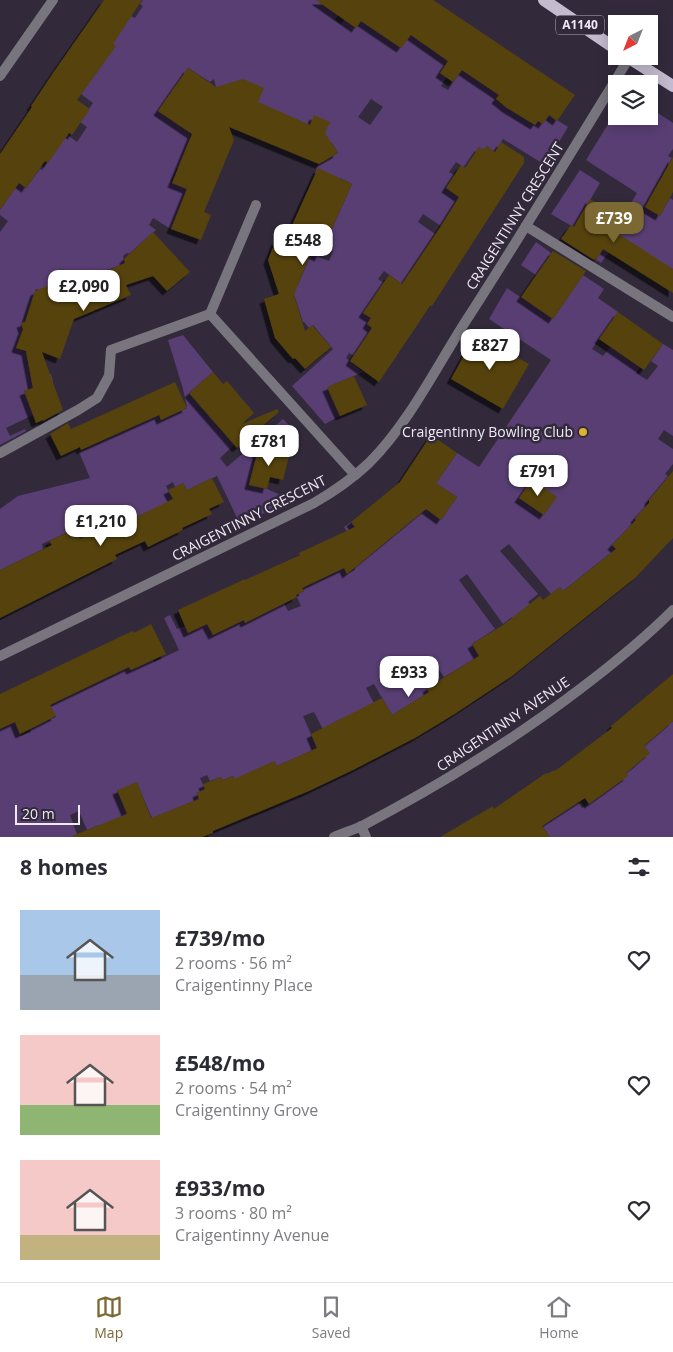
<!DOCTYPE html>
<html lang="en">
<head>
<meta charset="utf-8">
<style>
	:root { --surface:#fff; --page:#f7f7f7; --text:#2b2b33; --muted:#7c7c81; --line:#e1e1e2; --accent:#7b6833 }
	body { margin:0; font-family:"Open Sans",sans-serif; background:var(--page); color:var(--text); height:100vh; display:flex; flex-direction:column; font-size:19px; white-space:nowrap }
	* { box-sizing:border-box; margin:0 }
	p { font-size:16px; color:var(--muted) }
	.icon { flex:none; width:28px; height:28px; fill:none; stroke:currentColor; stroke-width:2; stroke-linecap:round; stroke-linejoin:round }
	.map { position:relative; height:837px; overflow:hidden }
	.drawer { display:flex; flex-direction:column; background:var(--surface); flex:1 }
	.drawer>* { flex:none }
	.needle { width:32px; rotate:222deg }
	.buttons { position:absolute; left:608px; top:15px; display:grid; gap:10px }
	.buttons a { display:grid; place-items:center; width:50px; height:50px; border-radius:0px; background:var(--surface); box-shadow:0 2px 12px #0003; font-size:25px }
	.scale { position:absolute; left:15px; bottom:12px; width:65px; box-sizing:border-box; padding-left:5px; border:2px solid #eee9f5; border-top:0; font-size:14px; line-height:18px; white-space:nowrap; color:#eee9f5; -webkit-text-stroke:4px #322a3b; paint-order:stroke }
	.price { position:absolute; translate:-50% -42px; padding:0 11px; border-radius:10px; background:#fff; color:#222; font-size:16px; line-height:32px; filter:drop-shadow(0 1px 2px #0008) }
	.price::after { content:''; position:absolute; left:50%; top:30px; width:15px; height:11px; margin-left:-8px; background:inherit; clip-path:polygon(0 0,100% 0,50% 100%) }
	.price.active { background:var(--accent); color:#fff }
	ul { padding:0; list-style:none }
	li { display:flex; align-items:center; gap:15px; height:125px; padding:0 20px }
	li span { display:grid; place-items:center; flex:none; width:140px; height:100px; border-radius:0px; color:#555 }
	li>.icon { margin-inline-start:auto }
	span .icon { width:60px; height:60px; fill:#fffc; stroke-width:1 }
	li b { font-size:21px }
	h2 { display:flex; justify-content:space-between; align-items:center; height:60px; padding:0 20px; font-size:21px }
	.tabs { display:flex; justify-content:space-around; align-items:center; height:70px; border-top:1px solid var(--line); background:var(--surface); font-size:14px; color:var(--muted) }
	.tabs a { display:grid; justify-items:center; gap:2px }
	.tabs .active { color:var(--accent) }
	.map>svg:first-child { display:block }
	.green { fill:#583e73; fill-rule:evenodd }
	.building { fill:#54420d; filter:url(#shadow) }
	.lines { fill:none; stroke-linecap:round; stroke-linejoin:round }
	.service { stroke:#79757e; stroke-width:10 }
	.minor { stroke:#79757e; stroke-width:10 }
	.primary { stroke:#c3bbce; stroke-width:12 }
	.poi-dot { fill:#dcb233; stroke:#322a3b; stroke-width:2 }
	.labels { text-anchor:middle; stroke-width:5; stroke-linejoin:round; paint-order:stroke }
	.shield { fill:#322a3b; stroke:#b6b0bd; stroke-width:1 }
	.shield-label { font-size:12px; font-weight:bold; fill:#eee9f5 }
	.street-label { font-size:14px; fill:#eee9f5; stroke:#322a3b }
	.poi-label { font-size:14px; fill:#eee9f5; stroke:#322a3b; text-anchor:end }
</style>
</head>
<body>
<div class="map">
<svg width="673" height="837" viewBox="0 0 673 837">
	<defs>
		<filter id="shadow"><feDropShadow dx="-4.5" dy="4.5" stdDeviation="0" flood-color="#0009"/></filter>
	</defs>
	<rect width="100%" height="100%" fill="#322a3b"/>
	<!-- green -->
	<g class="green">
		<path d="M143,0h179l-2,3 18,12 -3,5 6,4 4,-5 16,1 40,28 12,-16 15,15 7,5 16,4 -11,16 7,5 -6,9 7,4 17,-25 34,30 -3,5 39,25 3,-4 11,-6 19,12 -23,38 -42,-26 -8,13 -8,-6 -3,4 -5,-3 -5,7 6,4 -1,20 -23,-16 -7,10 5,3 -8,13 13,9 -18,29 -18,-12 -5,8 17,12 -33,50 -18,-13 -6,8 6,4 -13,35 -4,6 5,4 -18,28 -5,-3 -3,5 17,14 -35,15 12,29 -15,8 -33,-38 41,-37 -20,-24 -4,3 -5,-6h-1l-13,-40 8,3 13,-31 18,7 4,-10 -12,-5 6,-6 25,-56 -12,-6 -4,9 -22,-10 4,-12 20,-12 -6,-10 -15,9 8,-20 -67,-29 -42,-16 -2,-8 -4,3 -22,-14 -29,43 31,22 -3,39 -10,-4 -6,14 24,10 -11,5 -13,32 -18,-11 -4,7 7,5 -27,24 -2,-1 -4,3 2,7 -35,14 -3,-7 -37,23 -14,-4 -20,59 29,10 -17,2 4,19 19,-5 2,7 -29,10 9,24 -27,13 4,8 15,-7 1,2 -26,14v-213l8,-11 -8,-6v-5l19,-27 7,5 14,-19 2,1 13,-18 3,-24 19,14 10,-15 -7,-5 13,-19 -12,-9 34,-48 -3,-3 19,-27 4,2 8,-12 -3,-2zM371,99l12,8 -13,18 -12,-8z"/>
		<polygon points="649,107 673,123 673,149 668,156 672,158 645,207 660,216 670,198 673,200 673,269 609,252 601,263 596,260 604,245 551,214 580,170 600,183 586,207 617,226 637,193 586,160 616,111 616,116 649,116"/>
		<polygon points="536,242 551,253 536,275 521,265"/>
		<polygon points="583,275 604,289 598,298 618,312 592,349 603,356 610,347 640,367 636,373 647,380 658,366 651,361 663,344 673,350 673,436 664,430 658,439 673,449 673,464 665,474 673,480 658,490 646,504 654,511 641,512 635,518 642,525 618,550 608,555 563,591 560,587 551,594 509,544 500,551 538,594 528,602 536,611 518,625 512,617 503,624 467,574 459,580 495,629 472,644 479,656 444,677 436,666 420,676 429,692 392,715 374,684 366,688 380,715 353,729 347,716 331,724 329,741 314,712 303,716 317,748 277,766 274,761 238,788 233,776 223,780 221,777 210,781 207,775 200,778 205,789 197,793 199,799 152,818 137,783 117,791 132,826 99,825 87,830 79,811 70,815 78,837 0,837 0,729 15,722 21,736 31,732 20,707 27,703 38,725 56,717 50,705 129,667 141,634 154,662 179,650 164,618 170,615 177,629 185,626 188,633 207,624 213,635 283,601 288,611 301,606 296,595 304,591 294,570 302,567 310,584 344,568 347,574 355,570 349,557 360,551 344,527 351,522 375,551 414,519 402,504 428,509 428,511 441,520 457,497 436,483 457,453 479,467 551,360 489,319 507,288 553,319"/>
		<polygon points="183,335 213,372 189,393 208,415 242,406 218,427 234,445 220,458 227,467 283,419 295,431 290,453 259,446 249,485 267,489 292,500 240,524 217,476 187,490 183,483 175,487 173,482 166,486 173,500 130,520 123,523 121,520 84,537 79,527 42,544 43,549 0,570 0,509 18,496 90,478 79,452 158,415 161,420 187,408 183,389 168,340"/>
		<polygon points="673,721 673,837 550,837 537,818 561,813 567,810 565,785 582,808 607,791 608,749 614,745 632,769 640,761 644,746"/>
	</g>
	<!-- building -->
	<g class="building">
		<polygon points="104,0 142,0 113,44 116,46 77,100 90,109 72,135 69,133 48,163 45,161 26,188 19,183 0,210 0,154 32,107 31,106 53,73"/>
		<polygon points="316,0 433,0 575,95 557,121 549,115 543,124 538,121 535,125 507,108 496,99 499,95 462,70 453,82 440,73 448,61 411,35 401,48 361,21 356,28"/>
		<polygon points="188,68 216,87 243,79 264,88 258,102 310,125 314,115 330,122 325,133 338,153 319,164 229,127 234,140 204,212 211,215 201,240 171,229 187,189 172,183 192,134 158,111"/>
		<polygon points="501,142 524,157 524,163 432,306 430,306 379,382 350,361 372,328 367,324 371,318 363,313 389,275 402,284 441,226 459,197 446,188 461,165 465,168 479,147 484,150 487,146 495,152"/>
		<polygon points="673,157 673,192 660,216 645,207"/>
		<polygon points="318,168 352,184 319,257 311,253 294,295 305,331 312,325 331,347 305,369 295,358 293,359 275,338 264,299 279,294 268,260 276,240 284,243"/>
		<polygon points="590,199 621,219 614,231 673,269 673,293 603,249 596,260 594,259 594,260 561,239 571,225 574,227"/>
		<polygon points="153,232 190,272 167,291 153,276 126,285 131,295 74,319 60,359 42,352 63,410 43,421 43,420 36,423 24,391 33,388 26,351 16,348 23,329 21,323 25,322 35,291 87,270 90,278 125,263 124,259"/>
		<polygon points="553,251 586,271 553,319 521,297"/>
		<polygon points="618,312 663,344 644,370 599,339"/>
		<polygon points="476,334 529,364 503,409 451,379"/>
		<polygon points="213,372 223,384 227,381 254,413 242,424 277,409 279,412 237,448 189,393"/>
		<polygon points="354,376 367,405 340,416 327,387"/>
		<polygon points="175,382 187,408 161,420 159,415 81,450 80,447 61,456 50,434 68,423 71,429"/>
		<polygon points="431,435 457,453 436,483 457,497 441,520 426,509 347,574 344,568 302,588 304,591 296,595 297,597 245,623 244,620 213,635 207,624 188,633 178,610 245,579 245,580 300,555 299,553 355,527 351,522 400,482"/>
		<polygon points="259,446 290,453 283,480 270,477 267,489 249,485"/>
		<polygon points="673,471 673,538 635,578 512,676 453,715 415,738 353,770 309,791 213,831 213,833 202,837 72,837 72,836 127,814 117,790 137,782 151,818 199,799 197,793 205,789 203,784 221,777 223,780 233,776 234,779 274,761 277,766 317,748 311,734 382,698 392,715 429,692 427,688 479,656 472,644 503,625 540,596 543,600 560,587 563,591 616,549 612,545 636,520 635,518 649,503 649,500"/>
		<polygon points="212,478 224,502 209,509 212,514 182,528 183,530 148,547 145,541 115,555 117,559 0,618 0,570 52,545 49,541 75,529 80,539 117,522 118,526 173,499 168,490 183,483 187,490"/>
		<polygon points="532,479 557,497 544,515 519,498"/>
		<polygon points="151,624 166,654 131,670 129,667 50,705 56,716 20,734 15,722 0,729 0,694 124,635 133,631 134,633"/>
		<polygon points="673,674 673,721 644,746 650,753 626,773 628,776 589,804 585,798 542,826 550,837 440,837 493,806 494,809 546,773 547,774 554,770 555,771 612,728 611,726"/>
	</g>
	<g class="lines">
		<!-- service -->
		<g class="service">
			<polyline points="0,453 78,410 97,398 109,376 111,350"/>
			<polyline points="361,826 366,837"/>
		</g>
		<!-- minor -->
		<g class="minor">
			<polyline points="0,76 53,0"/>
			<polyline points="526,226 673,317"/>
			<polyline points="210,314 355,475"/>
			<polyline points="111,350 210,314 256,205"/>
			<path d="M0,656l314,-153c19,-11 38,-24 55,-40 42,-42 69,-100 102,-150 54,-84 106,-170 158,-255"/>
			<path d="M334,837c9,-4 19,-7 28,-11 76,-40 150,-85 218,-137 33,-25 64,-50 93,-79"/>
		</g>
		<!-- primary -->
		<g class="primary">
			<polyline points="544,0 616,49"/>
			<polyline points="626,56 673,86"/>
		</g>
	</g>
	<!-- markers -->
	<circle class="poi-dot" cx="583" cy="432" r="5"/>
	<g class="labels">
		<!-- shield labels -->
		<rect class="shield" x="556" y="15.5" width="48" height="19" rx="4"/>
		<g class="shield-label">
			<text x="580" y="29">A1140</text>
		</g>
		<!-- street labels -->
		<g class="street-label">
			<text transform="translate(515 216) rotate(-58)" y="5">CRAIGENTINNY CRESCENT</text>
			<text transform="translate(249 518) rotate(-27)" y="5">CRAIGENTINNY CRESCENT</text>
			<text transform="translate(503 724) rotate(-34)" y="5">CRAIGENTINNY AVENUE</text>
		</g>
		<!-- poi labels -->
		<g class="poi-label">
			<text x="573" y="437">Craigentinny Bowling Club</text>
		</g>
	</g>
</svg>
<div class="buttons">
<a><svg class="needle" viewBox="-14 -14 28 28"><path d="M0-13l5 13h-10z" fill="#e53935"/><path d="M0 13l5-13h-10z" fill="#7c7c81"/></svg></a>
<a><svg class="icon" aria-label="layers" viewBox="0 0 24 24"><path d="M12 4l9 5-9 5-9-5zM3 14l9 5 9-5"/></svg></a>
</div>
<div class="scale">20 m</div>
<b class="price active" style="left:614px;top:244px">£739</b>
<b class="price" style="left:303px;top:266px">£548</b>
<b class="price" style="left:84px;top:312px">£2,090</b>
<b class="price" style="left:490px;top:371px">£827</b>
<b class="price" style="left:269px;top:467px">£781</b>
<b class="price" style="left:538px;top:497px">£791</b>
<b class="price" style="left:101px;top:547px">£1,210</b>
<b class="price" style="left:409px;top:698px">£933</b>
</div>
<section class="drawer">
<h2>8 homes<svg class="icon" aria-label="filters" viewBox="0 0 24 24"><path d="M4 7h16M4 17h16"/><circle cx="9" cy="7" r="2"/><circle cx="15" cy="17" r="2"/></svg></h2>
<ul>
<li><span style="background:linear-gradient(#a9c7e8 65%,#9aa5b1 0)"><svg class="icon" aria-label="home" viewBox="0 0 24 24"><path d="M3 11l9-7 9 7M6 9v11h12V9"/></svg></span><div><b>£739/mo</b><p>2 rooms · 56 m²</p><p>Craigentinny Place</p></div><svg class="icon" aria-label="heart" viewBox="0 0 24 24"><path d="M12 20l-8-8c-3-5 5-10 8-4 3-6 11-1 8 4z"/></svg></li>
<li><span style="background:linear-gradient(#f6c9c9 70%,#8fb573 0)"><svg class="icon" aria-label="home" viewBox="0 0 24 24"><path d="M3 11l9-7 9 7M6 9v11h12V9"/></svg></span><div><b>£548/mo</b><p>2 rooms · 54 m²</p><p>Craigentinny Grove</p></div><svg class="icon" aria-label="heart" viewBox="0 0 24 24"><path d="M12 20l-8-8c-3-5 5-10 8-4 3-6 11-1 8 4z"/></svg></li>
<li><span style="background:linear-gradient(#f6c9c9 75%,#c2b280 0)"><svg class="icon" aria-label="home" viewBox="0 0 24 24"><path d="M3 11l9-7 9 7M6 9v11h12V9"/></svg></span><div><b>£933/mo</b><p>3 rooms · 80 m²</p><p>Craigentinny Avenue</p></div><svg class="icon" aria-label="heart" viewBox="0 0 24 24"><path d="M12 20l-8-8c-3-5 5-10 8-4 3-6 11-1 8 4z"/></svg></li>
</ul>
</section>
<nav class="tabs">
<a class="active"><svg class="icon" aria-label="map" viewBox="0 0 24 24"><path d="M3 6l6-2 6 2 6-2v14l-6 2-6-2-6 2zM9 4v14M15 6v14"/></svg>Map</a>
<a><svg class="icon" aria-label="saved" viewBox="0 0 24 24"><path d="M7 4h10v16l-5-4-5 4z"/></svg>Saved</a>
<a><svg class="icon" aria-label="home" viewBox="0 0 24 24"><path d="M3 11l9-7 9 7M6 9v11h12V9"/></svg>Home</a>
</nav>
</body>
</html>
